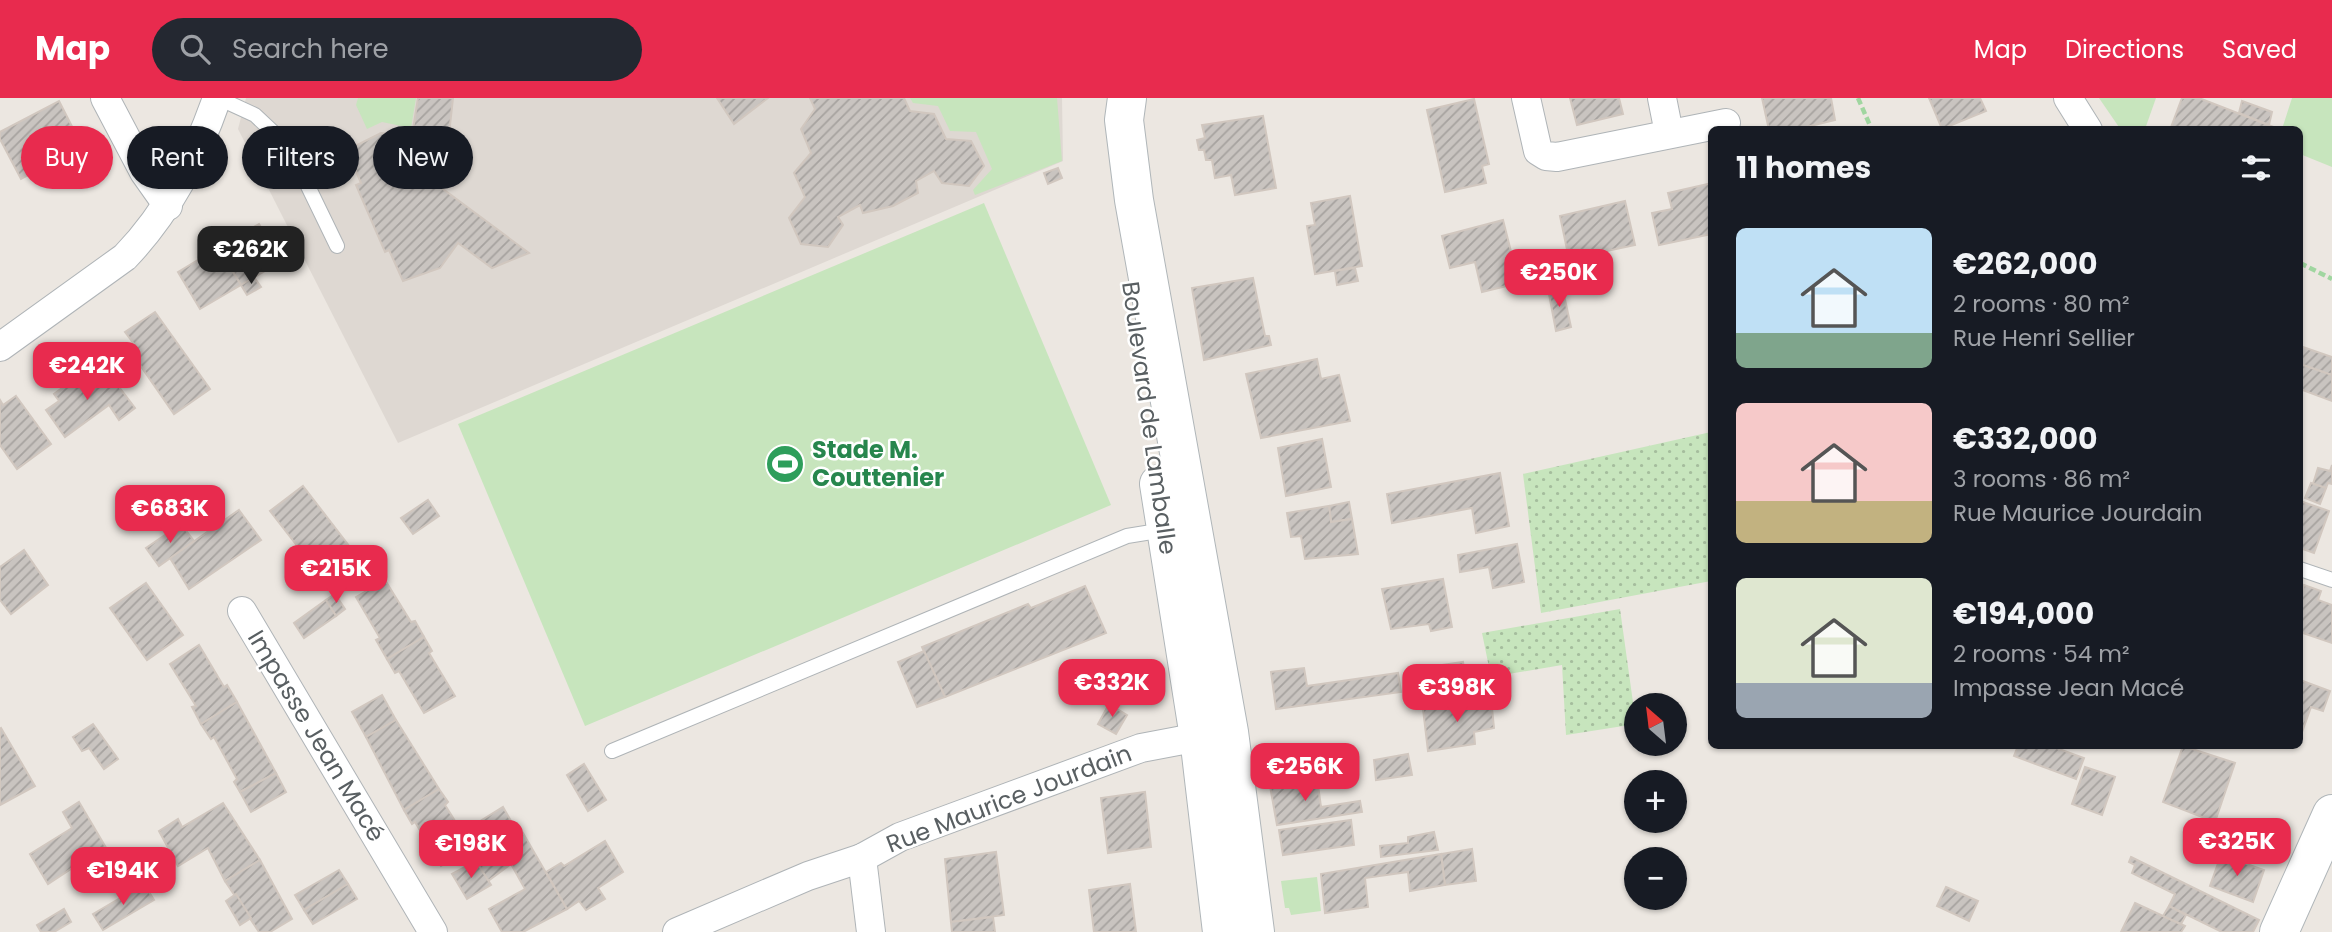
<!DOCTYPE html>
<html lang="en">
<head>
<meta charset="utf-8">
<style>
	:root { --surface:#171b24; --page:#242831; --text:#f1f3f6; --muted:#9ea1a6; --accent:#e82b4e }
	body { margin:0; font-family:Poppins,sans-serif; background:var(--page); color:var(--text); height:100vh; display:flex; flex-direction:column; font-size:26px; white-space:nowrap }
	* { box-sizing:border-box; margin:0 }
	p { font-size:23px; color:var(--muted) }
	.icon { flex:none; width:38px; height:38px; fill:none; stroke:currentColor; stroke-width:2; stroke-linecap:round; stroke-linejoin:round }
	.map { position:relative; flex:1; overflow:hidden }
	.details { position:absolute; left:1708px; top:28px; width:595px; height:623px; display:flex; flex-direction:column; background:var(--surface); border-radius:10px; box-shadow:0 2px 5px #0004 }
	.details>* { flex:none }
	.banner { position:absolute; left:21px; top:28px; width:665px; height:63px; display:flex; gap:14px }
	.needle { width:46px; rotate:332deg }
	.fabs { position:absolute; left:1624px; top:595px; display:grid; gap:14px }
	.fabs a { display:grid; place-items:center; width:63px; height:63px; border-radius:50%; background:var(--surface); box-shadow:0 2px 5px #0004; font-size:35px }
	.price { position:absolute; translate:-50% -60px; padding:0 16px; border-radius:14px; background:var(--accent); color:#fff; font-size:23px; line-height:46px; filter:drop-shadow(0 2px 4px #0008) }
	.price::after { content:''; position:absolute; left:50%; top:42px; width:21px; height:16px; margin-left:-10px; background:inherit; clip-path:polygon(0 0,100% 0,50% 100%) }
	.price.selected { background:#222; color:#fff }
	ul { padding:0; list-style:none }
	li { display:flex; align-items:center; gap:21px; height:175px; padding:0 28px }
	li span { display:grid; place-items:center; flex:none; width:196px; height:140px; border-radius:10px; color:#555 }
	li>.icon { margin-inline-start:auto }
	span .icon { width:84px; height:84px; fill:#fffc; stroke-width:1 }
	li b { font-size:30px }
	h2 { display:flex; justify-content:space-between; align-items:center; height:84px; padding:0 28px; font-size:30px }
	.chip { padding:0 24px; border-radius:32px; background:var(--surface); box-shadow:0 2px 5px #0004; font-size:24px; line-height:63px }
	.chip.selected { background:var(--accent); color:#fff }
	header { display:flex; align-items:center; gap:42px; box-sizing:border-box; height:98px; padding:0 35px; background:var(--accent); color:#fff }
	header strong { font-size:33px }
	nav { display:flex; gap:38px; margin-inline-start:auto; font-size:24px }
	.search { width:490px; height:63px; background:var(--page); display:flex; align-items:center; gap:18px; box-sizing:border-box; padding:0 24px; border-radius:38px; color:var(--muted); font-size:26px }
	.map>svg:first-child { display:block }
	.education { fill:#ded8d2 }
	.grass { fill:#c7e5bd }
	.garden { fill:url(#garden-dots) }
	.building { fill:url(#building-hatch); stroke:#d1c7bf; stroke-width:2 }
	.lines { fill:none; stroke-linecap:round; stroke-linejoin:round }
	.lane-casing { stroke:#afb4b7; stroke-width:16 }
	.street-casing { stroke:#afb4b7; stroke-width:30 }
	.secondary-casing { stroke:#b0b6b9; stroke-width:40 }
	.path { stroke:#a0d6a0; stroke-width:4.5; stroke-dasharray:7 3.5; stroke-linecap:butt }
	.lane { stroke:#fff; stroke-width:14 }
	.street { stroke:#fff; stroke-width:28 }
	.secondary { stroke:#fff; stroke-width:38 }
	.labels { text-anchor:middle; stroke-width:5; stroke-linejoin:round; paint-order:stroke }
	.street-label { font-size:24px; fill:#595f62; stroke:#fff }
	.leisure-label { font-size:24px; font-weight:bold; fill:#27864d; stroke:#fff; text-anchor:start }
</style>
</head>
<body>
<header>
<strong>Map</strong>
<div class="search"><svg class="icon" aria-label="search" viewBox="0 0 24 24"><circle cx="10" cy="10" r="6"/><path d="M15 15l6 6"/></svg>Search here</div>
<nav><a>Map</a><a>Directions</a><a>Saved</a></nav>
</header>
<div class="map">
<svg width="2332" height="834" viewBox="0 0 2332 834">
	<defs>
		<pattern id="garden-dots" width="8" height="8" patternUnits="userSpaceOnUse" patternTransform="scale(1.75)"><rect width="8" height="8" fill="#c7e5bd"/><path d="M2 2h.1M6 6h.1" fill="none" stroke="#a5bd9d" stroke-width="1.8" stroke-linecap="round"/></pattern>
		<pattern id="building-hatch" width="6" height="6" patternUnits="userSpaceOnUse" patternTransform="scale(1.75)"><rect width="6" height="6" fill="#c9c4c0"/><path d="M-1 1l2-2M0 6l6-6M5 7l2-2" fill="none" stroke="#a6a29f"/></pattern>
	</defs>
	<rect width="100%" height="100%" fill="#ece7e1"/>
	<!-- education -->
	<polygon class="education" points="246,0 1062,0 1063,63 398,345 238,31"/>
	<!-- grass -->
	<g class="grass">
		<polygon points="358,0 416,0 411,30 382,24 367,31 356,7"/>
		<polygon points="910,0 1057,0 1062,63 975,97 973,92 992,71 976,34 950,33 938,8 913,5"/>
		<polygon points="2099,0 2156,0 2145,31 2121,32"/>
		<polygon points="2292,0 2332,0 2332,69 2300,56 2300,32 2282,31"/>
		<polygon points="984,105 1111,407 585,628 458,326"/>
		<polygon points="1317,779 1321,813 1291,817 1289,810 1285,810 1281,783"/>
	</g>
	<!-- garden -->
	<g class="garden">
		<polygon points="1711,334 1711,483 1541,515 1523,376"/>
		<polygon points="1620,511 1636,626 1566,637 1562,567 1491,579 1482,535"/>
	</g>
	<!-- building -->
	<g class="building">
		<polygon points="418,0 453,0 443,91 529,155 492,170 458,145 440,170 403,183 389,152 385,154 356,87 361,85 347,52 381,35 412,38"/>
		<polygon points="717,0 768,0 734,26"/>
		<polygon points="810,0 904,0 910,13 934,16 946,41 971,43 984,68 969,88 942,85 934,73 916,83 918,95 893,108 863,115 860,107 838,119 843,127 828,149 801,146 789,120 805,99 794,75 811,55 801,31 815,11"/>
		<polygon points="1570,0 1619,0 1623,16 1577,27"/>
		<polygon points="1762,0 1831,0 1835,22 1794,32 1769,32"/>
		<polygon points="1929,0 1980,0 1986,13 1942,31"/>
		<polygon points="2182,0 2199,0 2276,30 2170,32"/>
		<polygon points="1474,1 1489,66 1482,68 1486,85 1445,94 1427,12"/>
		<polygon points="59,3 82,48 21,81 0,41 0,34"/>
		<polygon points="2242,3 2272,14 2269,27 2239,15"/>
		<polygon points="1263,18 1276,90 1235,97 1231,77 1215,80 1212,62 1206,62 1204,52 1199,52 1197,42 1205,40 1202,27"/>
		<polygon points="1058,70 1062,80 1048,86 1044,75"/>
		<polygon points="1712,85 1712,136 1659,147 1652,115 1672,111 1668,95"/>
		<polygon points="1350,98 1362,168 1315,176 1307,128 1315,127 1311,105"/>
		<polygon points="1625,103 1635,147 1569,161 1560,118"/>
		<polygon points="1503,122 1519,185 1482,194 1475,164 1450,170 1442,138"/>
		<polygon points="259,126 282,163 241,187 218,150"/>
		<polygon points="218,150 241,187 200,211 178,174"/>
		<polygon points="1355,170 1358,183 1337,187 1335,173"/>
		<polygon points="254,179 261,189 247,197 241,187"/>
		<polygon points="1253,180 1265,238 1269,238 1271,247 1204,262 1192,190"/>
		<polygon points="1562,188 1571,229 1556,233 1548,191"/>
		<polygon points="155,214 210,291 174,316 131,254 137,250 125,234"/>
		<polygon points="2300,248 2332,259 2332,277 2300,266"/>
		<polygon points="1317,261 1321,281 1339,277 1350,323 1261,340 1246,276"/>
		<polygon points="2300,266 2332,277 2332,303 2300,291"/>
		<polygon points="85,273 95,287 110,277 135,310 119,322 109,307 65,339 46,312 59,303 54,296"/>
		<polygon points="16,298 51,346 17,371 0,347 0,302 3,307"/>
		<polygon points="1322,341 1331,389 1286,398 1278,350"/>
		<polygon points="2332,367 2332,386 2328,385 2326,390 2313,386 2318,370 2330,373"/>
		<polygon points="1500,375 1509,428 1476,435 1472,410 1392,425 1387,396"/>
		<polygon points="2311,385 2326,390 2320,406 2305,400"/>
		<polygon points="303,388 353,453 319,476 270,413"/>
		<polygon points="428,402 439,418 413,436 401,420"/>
		<polygon points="2300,403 2329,413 2314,455 2300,450"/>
		<polygon points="1349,404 1352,421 1331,424 1329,408"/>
		<polygon points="1329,408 1331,424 1352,421 1358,456 1305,461 1301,438 1291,439 1287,415"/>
		<polygon points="239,412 261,442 189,491 170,460"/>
		<polygon points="181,426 194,443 159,468 146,450"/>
		<polygon points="1517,446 1524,484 1493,490 1489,469 1460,474 1458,457"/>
		<polygon points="24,452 48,487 11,516 0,502 0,469"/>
		<polygon points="1443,481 1452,529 1431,533 1429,526 1391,531 1382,491"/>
		<polygon points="385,482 411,524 415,523 424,539 387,561 376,542 380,540 356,499"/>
		<polygon points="146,485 183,537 147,562 110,510"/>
		<polygon points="2304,487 2321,493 2318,502 2332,507 2332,545 2300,534 2300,501"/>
		<polygon points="1085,488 1106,535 945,599 922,549 1028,506 1031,510"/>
		<polygon points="335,496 345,511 336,518 326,502"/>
		<polygon points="326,502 336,518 304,540 294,525"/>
		<polygon points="424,539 432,553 429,555 455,598 424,615 399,573 395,575 387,561"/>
		<polygon points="199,547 224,589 227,587 237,604 201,626 192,609 196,608 170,566"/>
		<polygon points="924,553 945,599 917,609 898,564"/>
		<polygon points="1463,564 1466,583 1431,589 1428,569"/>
		<polygon points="1304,570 1307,588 1398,575 1401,594 1276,611 1271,574"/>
		<polygon points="2300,582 2330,593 2323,613 2311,609 2301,637"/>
		<polygon points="382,597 396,622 366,639 352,614"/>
		<polygon points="1491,600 1494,630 1474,634 1475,646 1428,653 1423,611"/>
		<polygon points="237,604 276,675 240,694 234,684 237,681 214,639 211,641 201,626"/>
		<polygon points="1109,606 1127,617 1116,636 1098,626"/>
		<polygon points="396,622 439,691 404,712 366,639"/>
		<polygon points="93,626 118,661 104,671 89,650 82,653 73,639"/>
		<polygon points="1,630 35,688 0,707 0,631"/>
		<polygon points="2018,648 2051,648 2084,660 2076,681 2014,658"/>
		<polygon points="2183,648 2235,665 2215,724 2163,704"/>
		<polygon points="1408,656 1412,677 1376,682 1374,662"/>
		<polygon points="584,666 606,702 588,713 567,677"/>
		<polygon points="2085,669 2115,679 2102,717 2072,706"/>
		<polygon points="276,675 286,694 251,714 240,694"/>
		<polygon points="1317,680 1321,709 1360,703 1362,714 1277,727 1270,688"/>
		<polygon points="439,691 448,704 445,707 472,750 441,768 415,724 412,726 404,712"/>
		<polygon points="1145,694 1151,749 1108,755 1101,700"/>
		<polygon points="79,704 108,753 74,769 48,786 30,756 72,730 63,714"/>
		<polygon points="223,705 260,762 225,783 208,750 178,768 159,733 178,721 182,729"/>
		<polygon points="503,709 519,737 493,752 477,725"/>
		<polygon points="1351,722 1354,747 1283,757 1279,732"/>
		<polygon points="1434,734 1438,752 1381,759 1380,748 1408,745 1408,739"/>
		<polygon points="523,735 567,811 523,834 502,834 489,811 525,791 511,766 488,783 476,763"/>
		<polygon points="605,743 623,774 598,790 605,801 586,812 579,803 567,811 546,774 561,765 564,768"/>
		<polygon points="1472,751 1476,783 1445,787 1441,756"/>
		<polygon points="996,754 1004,817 951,824 945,761"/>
		<polygon points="1441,756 1445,787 1410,793 1408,774 1365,780 1368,809 1325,815 1321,776"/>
		<polygon points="2221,757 2264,772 2253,804 2210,788"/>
		<polygon points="2131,759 2259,822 2253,834 2222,834 2169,808 2175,796 2132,775 2135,767 2129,764"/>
		<polygon points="260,762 292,821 270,834 259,834 225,783"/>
		<polygon points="476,763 491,787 467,801 452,776"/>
		<polygon points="339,772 348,786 304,812 295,797"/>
		<polygon points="144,786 154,802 103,832 93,816"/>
		<polygon points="348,786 357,801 313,826 304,812"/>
		<polygon points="1130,786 1136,834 1094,834 1089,792"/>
		<polygon points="1946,789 1978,803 1969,823 1937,808"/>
		<polygon points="236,796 251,820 240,827 226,803"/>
		<polygon points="2135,805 2163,818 2185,828 2181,834 2121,834"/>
		<polygon points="2169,808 2186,817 2181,826 2163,818"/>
		<polygon points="64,811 71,824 54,834 41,834 37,827"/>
		<polygon points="993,819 995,834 952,834 951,824"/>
	</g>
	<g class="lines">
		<defs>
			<g id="lane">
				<polyline points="218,0 255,17 289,49 337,148"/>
				<polyline points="2300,471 2332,482"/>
				<polyline points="612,653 1127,438 1164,432"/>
			</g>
			<g id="street">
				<polyline points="105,0 144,74 168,108"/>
				<polyline points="1526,0 1538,53 1546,58 1557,59 1726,25"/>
				<polyline points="1662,0 1669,35"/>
				<polyline points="2068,0 2088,32"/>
				<path d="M0,249l125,-90c44,-46 71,-99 92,-159"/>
				<polyline points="242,513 433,834"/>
				<polyline points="862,760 871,834"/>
				<polyline points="677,834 808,778 862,760 900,739 1141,650 1199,639"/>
			</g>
			<g id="secondary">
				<polyline points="1127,0 1124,22 1134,102 1229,634 1255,834"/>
				<polyline points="1159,386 1199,639 1222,834"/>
				<polyline points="2279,834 2332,716"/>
			</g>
		</defs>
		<!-- lane casing -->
		<use href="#lane" class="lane-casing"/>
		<!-- street casing -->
		<use href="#street" class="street-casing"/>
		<!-- secondary casing -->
		<use href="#secondary" class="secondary-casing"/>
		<!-- path -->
		<g class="path">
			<polyline points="1858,0 1872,32"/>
			<polyline points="2300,165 2332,181"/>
		</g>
		<!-- lane -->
		<use href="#lane" class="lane"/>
		<!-- street -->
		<use href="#street" class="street"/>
		<!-- secondary -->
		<use href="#secondary" class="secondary"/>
	</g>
	<!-- icons -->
	<defs>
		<symbol id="stadium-disc" viewBox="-11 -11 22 22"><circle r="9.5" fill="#2e9e5b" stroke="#fff"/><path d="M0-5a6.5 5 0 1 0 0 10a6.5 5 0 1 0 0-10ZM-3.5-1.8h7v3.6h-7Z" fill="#fff"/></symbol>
	</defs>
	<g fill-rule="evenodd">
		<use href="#stadium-disc" x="763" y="344" width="44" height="44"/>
	</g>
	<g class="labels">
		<!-- street labels -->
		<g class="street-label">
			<text transform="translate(1149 320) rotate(82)" y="8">Boulevard de Lamballe</text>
			<text transform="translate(316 638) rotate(59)" y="8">Impasse Jean Macé</text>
			<text transform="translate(1009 701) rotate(-21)" y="8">Rue Maurice Jourdain</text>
		</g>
		<!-- leisure labels -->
		<g class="leisure-label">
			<text x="812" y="360">Stade M.<tspan x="812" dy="28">Couttenier</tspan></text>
		</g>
	</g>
</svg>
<div class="fabs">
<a><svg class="needle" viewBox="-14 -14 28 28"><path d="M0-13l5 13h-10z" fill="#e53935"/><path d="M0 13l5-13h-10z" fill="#9ea1a6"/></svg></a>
<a>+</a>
<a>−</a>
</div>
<b class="price selected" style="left:251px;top:188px">€262K</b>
<b class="price" style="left:1559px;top:211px">€250K</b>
<b class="price" style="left:87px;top:304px">€242K</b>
<b class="price" style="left:170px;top:447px">€683K</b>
<b class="price" style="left:336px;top:507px">€215K</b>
<b class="price" style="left:1112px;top:621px">€332K</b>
<b class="price" style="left:1457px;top:626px">€398K</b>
<b class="price" style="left:1305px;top:705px">€256K</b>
<b class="price" style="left:2237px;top:780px">€325K</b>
<b class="price" style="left:471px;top:782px">€198K</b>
<b class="price" style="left:123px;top:809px">€194K</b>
<div class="banner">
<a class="chip selected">Buy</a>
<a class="chip">Rent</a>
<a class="chip">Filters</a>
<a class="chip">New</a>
</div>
<section class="details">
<h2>11 homes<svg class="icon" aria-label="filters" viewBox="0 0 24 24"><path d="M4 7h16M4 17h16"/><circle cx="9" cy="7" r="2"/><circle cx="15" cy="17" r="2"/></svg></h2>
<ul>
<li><span style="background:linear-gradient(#bfe0f5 75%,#7fa58c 0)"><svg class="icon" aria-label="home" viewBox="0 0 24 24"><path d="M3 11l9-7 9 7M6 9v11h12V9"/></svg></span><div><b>€262,000</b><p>2 rooms · 80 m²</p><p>Rue Henri Sellier</p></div></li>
<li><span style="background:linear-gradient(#f6c9c9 70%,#c2b280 0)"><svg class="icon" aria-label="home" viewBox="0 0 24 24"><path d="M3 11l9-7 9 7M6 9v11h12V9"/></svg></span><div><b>€332,000</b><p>3 rooms · 86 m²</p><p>Rue Maurice Jourdain</p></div></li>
<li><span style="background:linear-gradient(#dfe7d0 75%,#9aa5b1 0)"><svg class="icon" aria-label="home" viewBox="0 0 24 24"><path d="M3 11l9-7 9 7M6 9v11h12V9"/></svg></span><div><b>€194,000</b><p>2 rooms · 54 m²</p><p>Impasse Jean Macé</p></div></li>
</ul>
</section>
</div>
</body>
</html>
